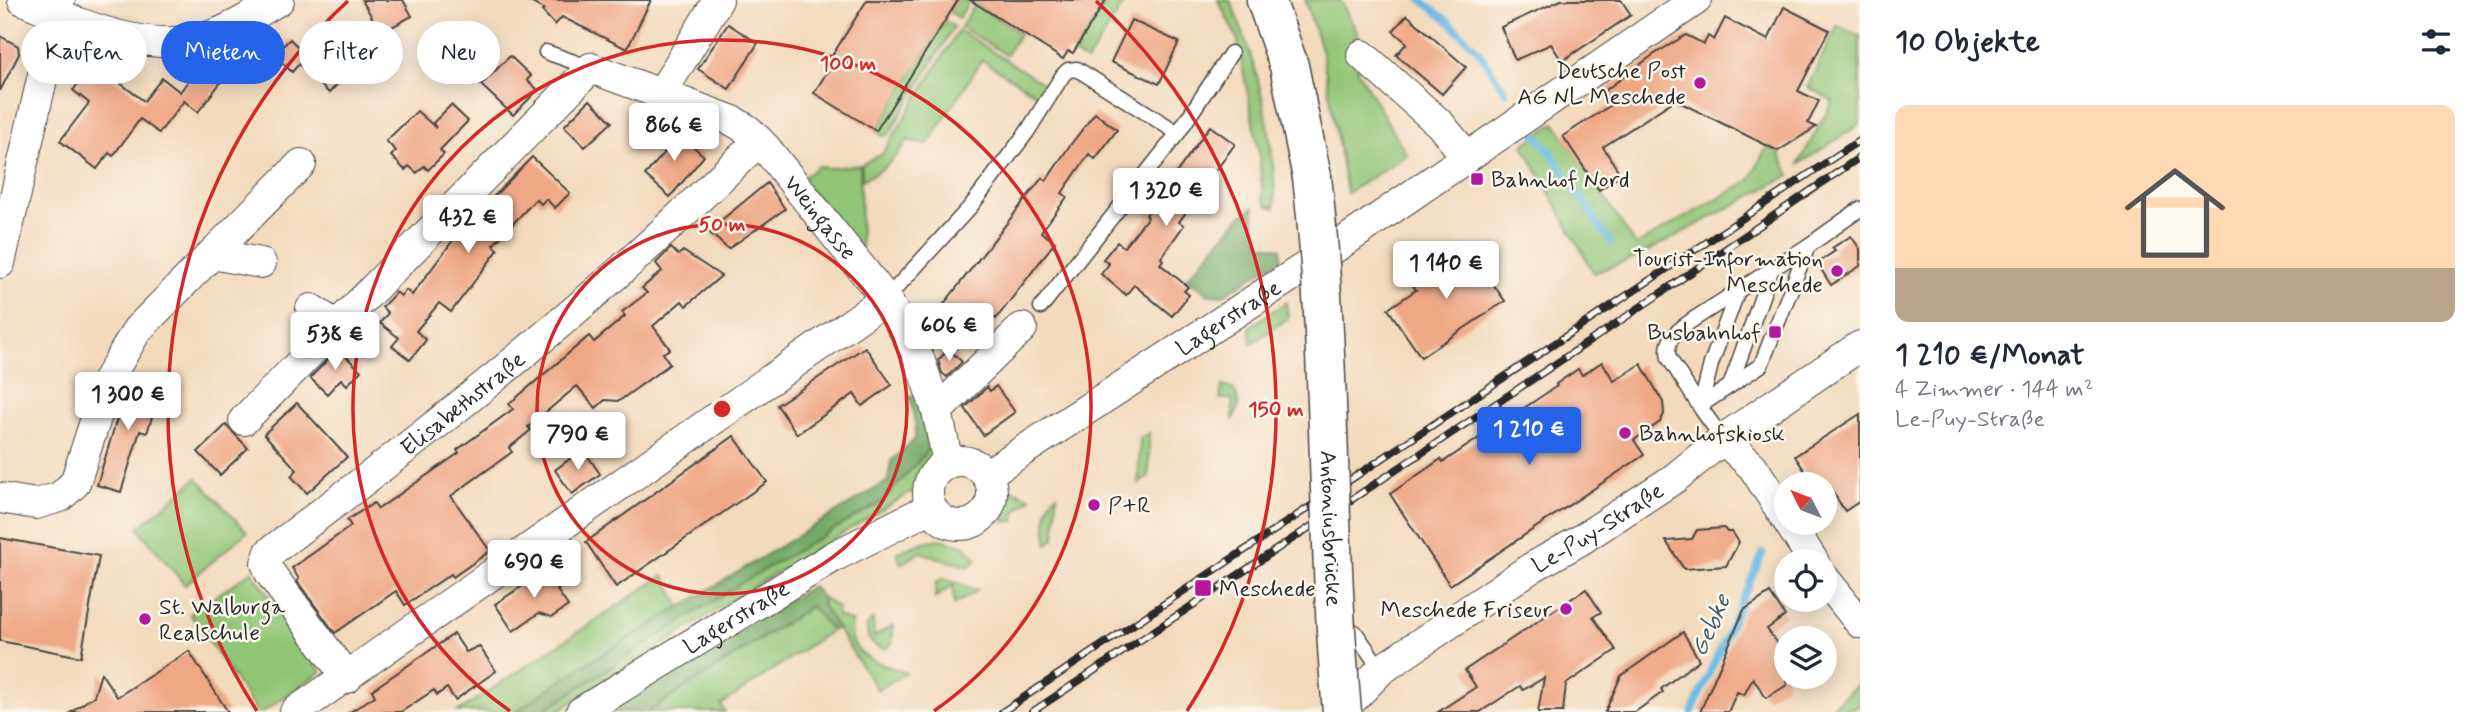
<!DOCTYPE html>
<html lang="de">
<head>
<meta charset="utf-8">
<style>
	:root { --surface:#fff; --page:#f6f6f7; --text:#1f2937; --muted:#747a83; --accent:#2563eb }
	body { margin:0; font-family:Mynerve,sans-serif; background:var(--page); color:var(--text); height:100vh; display:flex; flex-direction:column; font-size:26px; white-space:nowrap }
	* { box-sizing:border-box; margin:0 }
	p { font-size:23px; color:var(--muted) }
	.icon { flex:none; width:38px; height:38px; fill:none; stroke:currentColor; stroke-width:2; stroke-linecap:round; stroke-linejoin:round }
	.map { position:relative; flex:1; overflow:hidden }
	.panel { display:flex; flex-direction:column; background:var(--surface); width:630px }
	.panel>* { flex:none }
	.banner { position:absolute; left:21px; top:21px; width:665px; height:63px; display:flex; gap:14px }
	.needle { width:46px; rotate:312deg }
	.buttons { position:absolute; left:1774px; top:472px; display:grid; gap:14px }
	.buttons a { display:grid; place-items:center; width:63px; height:63px; border-radius:50%; background:var(--surface); box-shadow:0 4px 18px #0003; font-size:35px }
	.price { position:absolute; translate:-50% -60px; padding:0 16px; border-radius:7px; background:#fff; color:#222; font-size:23px; line-height:46px; filter:drop-shadow(0 2px 4px #0008) }
	.price::after { content:''; position:absolute; left:50%; top:42px; width:21px; height:16px; margin-left:-10px; background:inherit; clip-path:polygon(0 0,100% 0,50% 100%) }
	.price.on { background:var(--accent); color:#fff }
	ul { padding:0; list-style:none }
	li { display:grid; align-content:center; gap:14px; height:371px; padding:0 35px }
	li span { display:grid; place-items:center; height:217px; border-radius:14px; color:#555 }
	li>.icon { margin-inline-start:auto }
	span .icon { width:126px; height:126px; fill:#fffc; stroke-width:1 }
	li b { font-size:30px }
	h2 { display:flex; justify-content:space-between; align-items:center; height:84px; padding:0 35px; font-size:30px }
	.tag { padding:0 24px; border-radius:32px; background:var(--surface); box-shadow:0 4px 18px #0003; font-size:24px; line-height:63px }
	.tag.on { background:var(--accent); color:#fff }
	main { display:flex; flex:1; min-height:0 }
	.map>svg:first-child { display:block }
	.green { fill:#90c576; stroke:#5e7850; stroke-width:2 }
	.forest { fill:#74aa67; stroke:#506a49; stroke-width:2 }
	.lines { fill:none; stroke-linecap:round; stroke-linejoin:round }
	.stream { stroke:#67bae3; stroke-width:7 }
	.building { fill:#efa786 }
	.service-casing { stroke:#494541; stroke-width:17 }
	.minor-casing { stroke:#494541; stroke-width:32 }
	.primary-casing { stroke:#494541; stroke-width:41 }
	.service { stroke:#fff; stroke-width:14 }
	.minor { stroke:#fff; stroke-width:30 }
	.primary { stroke:#fff; stroke-width:38 }
	.rail-casing { stroke:#2b2b2b; stroke-width:8 }
	.rail { stroke:#fbf7ec; stroke-width:5; stroke-dasharray:16; stroke-linecap:butt }
	.primary-bridge-casing { stroke:#494541; stroke-width:41; stroke-linecap:butt }
	.primary-bridge { stroke:#fff; stroke-width:38 }
	.ring { fill:none; stroke:#d62828; stroke-width:3.5 }
	.poi-dot { fill:#b5179e; stroke:#fbf7ec; stroke-width:2.5 }
	.labels { text-anchor:middle; stroke-width:5; stroke-linejoin:round; paint-order:stroke }
	.poi-label { font-size:23px; fill:#2b2b2b; stroke:#fbf7ec; text-anchor:start }
	.street-label { font-size:23px; fill:#2b2b2b; stroke:#fbf7ec }
	.water-label { font-size:24px; font-style:italic; fill:#405d6b; stroke:#fbf7ec }
	.centre { fill:#d62828; stroke:#fbf7ec; stroke-width:3.5 }
	.ring-label { font-size:21px; text-anchor:middle; font-weight:bold; fill:#d62828; stroke:#fbf7ec; stroke-width:5; stroke-linejoin:round; paint-order:stroke }
</style>
</head>
<body>
<main>
<div class="map">
<svg width="1860" height="712" viewBox="0 0 1860 712">
	<rect width="100%" height="100%" fill="#fbf7ec"/>
	<filter id="ink" filterUnits="userSpaceOnUse"><feTurbulence type="fractalNoise" baseFrequency=".0143" numOctaves="2"/><feDisplacementMap in="SourceGraphic" scale="14" xChannelSelector="R" yChannelSelector="G"/><feConvolveMatrix kernelMatrix="1 2 1 2 8 2 1 2 1" color-interpolation-filters="sRGB"/></filter>
	<filter id="wash" filterUnits="userSpaceOnUse"><feTurbulence type="fractalNoise" baseFrequency=".00686" numOctaves="4" result="noise"/><feDisplacementMap in="SourceGraphic" scale="28" xChannelSelector="R" yChannelSelector="G"/><feGaussianBlur stdDeviation="1.57" result="paint"/><feColorMatrix in="noise" values="0 0 0 0 0 0 0 0 0 0 0 0 0 0 0 0 0 1.4 0 .05"/><feComposite in="paint" operator="in"/></filter>
	<g filter="url(#wash)">
		<rect width="100%" height="100%" fill="#f3dabc"/>
		<!-- green -->
		<g class="green">
			<polygon points="958,0 970,0 959,18 950,12"/>
			<polygon points="983,0 979,7 1020,33 1006,55 961,27 976,3"/>
			<polygon points="1101,0 1126,0 1087,62 1074,54 1105,5"/>
			<path d="M1218,0h12c28,65 45,137 45,208l-8,-3 -4,-6 -4,-46 -22,-115z"/>
			<polygon points="1305,0 1340,0 1365,47 1357,70 1407,155 1347,193 1322,52"/>
			<polygon points="945,21 954,27 889,134 883,136 876,131"/>
			<polygon points="1837,26 1860,36 1860,124 1798,165 1833,101 1807,87"/>
			<path d="M959,30l91,58 -6,11 -62,-39 -55,85 -19,-5c-15,21 -22,29 -46,40v-16l20,-10z"/>
			<polygon points="1555,123 1636,245 1750,180 1767,146 1778,151 1790,175 1635,258 1594,273 1523,145"/>
			<polygon points="860,165 861,256 802,179 818,166 830,168"/>
			<polygon points="1286,302 1288,318 1251,344 1250,327"/>
			<path d="M1222,386l11,3c7,10 6,21 0,31l-1,-21h-12z"/>
			<polygon points="1149,433 1149,477 1138,484 1140,438"/>
			<polygon points="930,444 940,453 929,464 915,490 761,582 556,712 541,712 746,580 883,501"/>
			<polygon points="197,478 247,532 185,585 138,528"/>
			<polygon points="1013,490 1031,498 1015,512 1014,521 1004,522 1007,503"/>
			<path d="M1057,494l-2,44 -8,6c0,-17 -5,-39 10,-50z"/>
			<polygon points="941,539 965,546 977,560 968,567 920,552 901,564 897,552 927,541"/>
			<polygon points="252,571 321,672 263,712 257,712 190,614"/>
			<polygon points="664,575 680,607 578,669 515,712 457,712"/>
			<polygon points="943,578 978,590 954,605 953,585 935,598 936,583"/>
			<path d="M823,598l15,10 -1,8 15,6c-6,37 27,40 54,51l-29,17 -55,-85z"/>
			<polygon points="812,606 832,630 721,705 725,712 648,712"/>
			<path d="M873,619l1,18 19,-12 -1,19 -6,5c-15,-3 -20,-10 -19,-24z"/>
			<polygon points="1860,683 1860,706 1836,712 1825,712"/>
		</g>
		<!-- forest -->
		<g class="forest">
			<polygon points="1254,207 1255,234 1260,244 1281,248 1281,259 1223,295 1208,294 1187,278 1242,215"/>
			<polygon points="920,394 930,444 924,455 883,501 746,580 541,712 515,712 578,669 888,481 891,461 915,439 915,423 910,397"/>
			<polygon points="812,586 823,598 822,605 837,628 832,630 811,606 648,712 607,712"/>
		</g>
		<g class="lines">
			<!-- stream -->
			<g class="stream">
				<polyline points="1421,0 1447,20 1477,49 1506,92"/>
				<polyline points="1534,133 1549,150 1610,242"/>
				<polyline points="1692,712 1763,553"/>
			</g>
		</g>
		<g id="blocks">
			<!-- building -->
			<g class="building">
				<polygon points="362,0 403,0 412,16 381,33"/>
				<polygon points="526,0 651,0 627,49 562,17 555,25 542,11 544,9"/>
				<polygon points="867,0 958,0 876,131 814,93 829,69 825,67"/>
				<polygon points="970,0 1106,0 1073,53 1068,51 1063,59"/>
				<polygon points="1561,0 1621,0 1631,15 1562,61 1551,44 1515,60 1501,27"/>
				<polygon points="1784,7 1829,30 1798,91 1819,101 1808,123 1816,127 1778,151 1675,100 1603,147 1621,175 1599,190 1563,136 1611,105 1603,92 1653,55 1686,35 1704,44 1708,36 1714,40 1725,18 1768,40"/>
				<polygon points="1407,15 1466,67 1442,94 1396,55 1407,43 1393,31"/>
				<polygon points="1131,20 1179,42 1159,84 1111,62"/>
				<polygon points="728,24 758,43 729,89 698,69"/>
				<polygon points="330,31 362,58 329,93 299,64 292,72 274,55 290,39 306,55"/>
				<polygon points="0,36 18,46 19,54 0,91"/>
				<polygon points="510,56 531,76 527,80 538,90 513,115 481,85"/>
				<polygon points="92,62 144,101 162,78 180,92 197,69 214,64 227,74 198,112 184,101 159,133 140,119 113,156 109,153 97,169 60,141 89,103 73,90 79,83 77,81"/>
				<polygon points="590,100 612,122 585,147 564,126"/>
				<polygon points="451,105 468,121 440,150 444,154 428,170 424,166 417,173 409,166 405,170 391,156 396,151 386,141 417,111 436,128 433,123"/>
				<polygon points="1095,113 1117,130 1095,159 1089,154 1062,193 1067,197 1041,232 1055,242 996,319 991,314 979,329 973,325 954,349 926,327 1042,178 1046,181 1068,148"/>
				<polygon points="1210,126 1235,144 1179,222 1184,225 1161,258 1163,260 1160,264 1188,287 1184,291 1189,295 1172,316 1134,285 1126,295 1101,274 1109,264 1103,259 1117,242 1124,247 1148,217 1146,215"/>
				<polygon points="672,128 704,156 670,197 645,175 666,151 658,143"/>
				<polygon points="532,157 570,193 555,208 546,199 541,204 536,199 493,245 498,250 451,312 439,303 416,331 426,340 410,360 392,346 399,338 380,323 388,313 382,307 396,292 401,296 406,290 412,295 457,235"/>
				<polygon points="767,183 785,209 728,249 708,231"/>
				<polygon points="1851,236 1860,249 1860,266 1831,285 1817,263 1835,251 1832,248"/>
				<polygon points="1465,245 1505,301 1421,357 1388,309 1416,290 1411,283"/>
				<polygon points="671,248 678,255 683,251 721,276 686,306 682,301 653,326 670,349 663,353 670,364 619,401 605,400 596,408 577,386 528,427 531,430 509,448 512,452 451,496 490,551 453,577 451,574 405,605 396,591 335,633 297,581 299,579 292,568 351,526 347,520 374,503 378,509 459,453 457,450 513,409 509,404 589,336 594,342 625,316 622,312 647,293 642,288 662,271 656,263"/>
				<polygon points="865,347 892,385 862,406 854,394 797,434 777,405"/>
				<polygon points="338,349 361,371 347,385 341,379 327,394 310,378"/>
				<polygon points="949,349 962,362 947,377 942,373 938,360"/>
				<polygon points="1602,362 1614,381 1641,364 1663,402 1664,414 1660,422 1634,440 1644,455 1450,585 1390,494 1441,459 1443,462 1557,386 1556,384 1578,369 1582,375"/>
				<polygon points="129,378 161,388 147,433 140,431 121,492 97,485"/>
				<polygon points="996,386 1015,412 983,435 965,408 987,387 990,391"/>
				<polygon points="297,403 347,457 307,493 291,476 297,470 264,434"/>
				<polygon points="1860,414 1860,501 1845,511 1828,485 1814,485 1795,456"/>
				<polygon points="226,425 248,448 220,475 198,452"/>
				<polygon points="734,436 767,482 616,587 586,542"/>
				<polygon points="583,449 600,474 572,494 555,470"/>
				<polygon points="1724,528 1727,532 1732,532 1739,542 1726,566 1684,569 1666,541 1692,539 1697,530"/>
				<polygon points="0,538 99,556 81,657 0,641"/>
				<polygon points="553,566 566,584 557,590 568,606 552,617 539,613 513,631 495,604"/>
				<polygon points="1586,589 1601,612 1593,617 1616,650 1566,684 1563,712 1538,712 1544,678 1523,690 1520,686 1480,712 1438,712 1476,687 1465,670"/>
				<polygon points="1770,593 1785,616 1767,629 1787,657 1787,685 1766,698 1753,678 1744,695 1737,692 1728,712 1700,712 1744,610"/>
				<polygon points="1683,632 1699,660 1661,689 1663,692 1635,712 1605,712 1621,676"/>
				<polygon points="454,634 466,652 479,646 496,671 455,700 447,688 437,695 434,690 401,712 350,712 375,696 372,690"/>
				<polygon points="189,651 228,712 71,712 94,696 101,673 117,697"/>
			</g>
		</g>
	</g>
	<g filter="url(#ink)">
		<use href="#blocks" fill-opacity="0" stroke="#494541" stroke-width="2"/>
		<g class="lines">
			<defs>
				<g id="service">
					<polyline points="546,52 591,68"/>
					<polyline points="1178,133 1231,53"/>
					<polyline points="886,299 971,206 1027,132 1063,75 1068,70 1077,69 1178,133 1041,307"/>
					<polyline points="1730,386 1772,268"/>
					<polyline points="1701,405 1711,364 1738,290"/>
					<polyline points="1700,406 1761,365 1808,246"/>
					<path d="M1723,439l-21,-29 -33,-52c-5,-20 11,-29 25,-39l114,-73 52,-37"/>
					<polyline points="1355,632 1381,670"/>
				</g>
				<g id="minor">
					<path d="M23,0c58,24 126,57 190,35 23,-8 45,-23 66,-35"/>
					<polyline points="1362,55 1440,124 1467,157"/>
					<polyline points="661,94 718,0"/>
					<polyline points="212,254 261,263"/>
					<polyline points="0,263 60,0"/>
					<polyline points="311,309 337,326"/>
					<polyline points="937,411 1022,328"/>
					<path id="s1" d="M244,420l347,-352 142,53 15,9 17,17 121,152 31,54 20,58 11,52"/>
					<polyline points="1723,439 1753,467 1787,520"/>
					<circle cx="960" cy="493" r="32"/>
					<path id="s2" d="M986,475l359,-234 351,-241"/>
					<polyline points="0,498 36,504 60,497 75,483 109,378 137,330 301,164"/>
					<polyline points="1789,523 1814,562"/>
					<polyline points="1825,579 1860,623"/>
					<path id="s3" d="M347,678l-77,-105 -4,-10 4,-11c117,-88 232,-177 341,-273 51,-44 99,-92 148,-138"/>
					<polyline points="295,712 886,299"/>
					<path id="s4" d="M581,712l252,-155 97,-49"/>
					<path id="s5" d="M1340,712l41,-42 150,-102 48,-27 96,-63 48,-39 137,-93"/>
				</g>
				<polyline id="primary" points="1266,0 1289,66 1312,177"/>
			</defs>
			<!-- service casing -->
			<use href="#service" class="service-casing"/>
			<!-- minor casing -->
			<use href="#minor" class="minor-casing"/>
			<!-- primary casing -->
			<use href="#primary" class="primary-casing"/>
			<!-- service -->
			<use href="#service" class="service"/>
			<!-- minor -->
			<use href="#minor" class="minor"/>
			<!-- primary -->
			<use href="#primary" class="primary"/>
			<defs>
				<g id="rail">
					<polyline points="1002,712 1860,140"/>
					<polyline points="1032,712 1614,325 1860,157"/>
				</g>
			</defs>
			<!-- rail casing -->
			<use href="#rail" class="rail-casing"/>
			<!-- rail -->
			<use href="#rail" class="rail"/>
			<defs>
				<g id="primary-bridge">
					<path id="s6" d="M1312,177c20,178 14,357 30,535"/>
				</g>
			</defs>
			<!-- primary-bridge casing -->
			<use href="#primary-bridge" class="primary-bridge-casing"/>
			<!-- primary-bridge -->
			<use href="#primary-bridge" class="primary-bridge"/>
		</g>
	</g>
	<!-- distance rings -->
	<g class="ring">
		<circle cx="722" cy="409" r="185"/>
		<path d="M510 711A369 369 0 1 1 934 711"/>
		<path d="M257 711A554 554 0 0 1 348 1M1096 1A554 554 0 0 1 1187 711"/>
	</g>
	<!-- markers -->
	<g class="poi-dot">
		<circle cx="1700" cy="83" r="7"/>
		<rect x="1470" y="172" width="14" height="14" rx="3.5"/>
		<circle cx="1837" cy="271" r="7"/>
		<rect x="1768" y="325" width="14" height="14" rx="3.5"/>
		<circle cx="1625" cy="433" r="7"/>
		<circle cx="1094" cy="505" r="7"/>
		<rect x="1194" y="579" width="18" height="18" rx="3.5"/>
		<circle cx="1566" cy="609" r="7"/>
		<circle cx="145" cy="619" r="7"/>
	</g>
	<g class="labels">
		<!-- poi labels -->
		<g class="poi-label">
			<text x="1686" y="78" text-anchor="end">Deutsche Post<tspan x="1686" dy="26">AG NL Meschede</tspan></text>
			<text x="1491" y="187">Bahnhof Nord</text>
			<text x="1823" y="266" text-anchor="end">Tourist-Information<tspan x="1823" dy="26">Meschede</tspan></text>
			<text x="1761" y="340" text-anchor="end">Busbahnhof</text>
			<text x="1639" y="441">Bahnhofskiosk</text>
			<text x="1108" y="513">P+R</text>
			<text x="1219" y="596">Meschede</text>
			<text x="159" y="614">St. Walburga<tspan x="159" dy="26">Realschule</tspan></text>
			<text x="1552" y="617" text-anchor="end">Meschede Friseur</text>
		</g>
		<!-- street labels -->
		<g class="street-label">
			<text dy="8" stroke="none"><textPath href="#s1" startOffset="777">Weingasse</textPath></text>
			<text dy="8" stroke="none"><textPath href="#s2" startOffset="289">Lagerstraße</textPath></text>
			<text dy="8" stroke="none"><textPath href="#s3" startOffset="396">Elisabethstraße</textPath></text>
			<text dy="8" stroke="none"><textPath href="#s5" startOffset="318">Le-Puy-Straße</textPath></text>
			<text dy="8" stroke="none"><textPath href="#s6" startOffset="352">Antoniusbrücke</textPath></text>
			<text dy="8" stroke="none"><textPath href="#s4" startOffset="182">Lagerstraße</textPath></text>
		</g>
		<!-- water labels -->
		<g class="water-label">
			<text transform="translate(1710 625) rotate(-66)" y="8">Gebke</text>
		</g>
	</g>
	<circle cx="722" cy="409" r="10" class="centre"/>
	<g class="ring-label">
		<text x="848" y="70">100 m</text>
		<text x="722" y="231">50 m</text>
		<text x="1276" y="416">150 m</text>
	</g>
</svg>
<div class="buttons">
<a><svg class="needle" viewBox="-14 -14 28 28"><path d="M0-13l5 13h-10z" fill="#e53935"/><path d="M0 13l5-13h-10z" fill="#747a83"/></svg></a>
<a><svg class="icon" aria-label="locate" viewBox="0 0 24 24"><circle cx="12" cy="12" r="6"/><path d="M12 2v4M12 18v4M2 12h4M18 12h4"/></svg></a>
<a><svg class="icon" aria-label="layers" viewBox="0 0 24 24"><path d="M12 4l9 5-9 5-9-5zM3 14l9 5 9-5"/></svg></a>
</div>
<b class="price" style="left:674px;top:163px">866 €</b>
<b class="price" style="left:1166px;top:228px">1 320 €</b>
<b class="price" style="left:468px;top:255px">432 €</b>
<b class="price" style="left:1446px;top:301px">1 140 €</b>
<b class="price" style="left:949px;top:363px">606 €</b>
<b class="price" style="left:335px;top:372px">538 €</b>
<b class="price" style="left:128px;top:432px">1 300 €</b>
<b class="price on" style="left:1529px;top:467px">1 210 €</b>
<b class="price" style="left:578px;top:472px">790 €</b>
<b class="price" style="left:534px;top:600px">690 €</b>
<div class="banner">
<a class="tag">Kaufen</a>
<a class="tag on">Mieten</a>
<a class="tag">Filter</a>
<a class="tag">Neu</a>
</div>
</div>
<section class="panel">
<h2>10 Objekte<svg class="icon" aria-label="filters" viewBox="0 0 24 24"><path d="M4 7h16M4 17h16"/><circle cx="9" cy="7" r="2"/><circle cx="15" cy="17" r="2"/></svg></h2>
<ul>
<li><span style="background:linear-gradient(#ffd9b3 75%,#b9a48a 0)"><svg class="icon" aria-label="home" viewBox="0 0 24 24"><path d="M3 11l9-7 9 7M6 9v11h12V9"/></svg></span><div><b>1 210 €/Monat</b><p>4 Zimmer · 144 m²</p><p>Le-Puy-Straße</p></div></li>
</ul>
</section>
</main>
</body>
</html>
